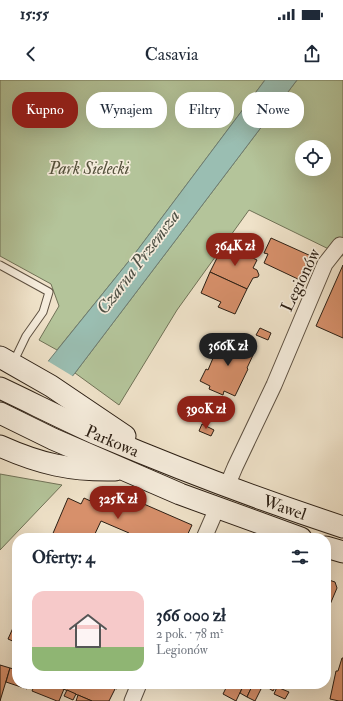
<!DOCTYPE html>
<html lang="pl">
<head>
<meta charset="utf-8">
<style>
	:root { --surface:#fff; --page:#f6f6f7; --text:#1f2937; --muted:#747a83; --line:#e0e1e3; --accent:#8f2418 }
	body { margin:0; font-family:"IM FELL Double Pica",serif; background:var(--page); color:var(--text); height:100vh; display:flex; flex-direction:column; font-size:15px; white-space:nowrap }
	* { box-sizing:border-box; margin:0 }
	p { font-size:13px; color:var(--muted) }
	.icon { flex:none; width:22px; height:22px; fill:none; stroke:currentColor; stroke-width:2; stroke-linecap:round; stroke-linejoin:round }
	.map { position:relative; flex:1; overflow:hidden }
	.panel { position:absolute; left:12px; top:453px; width:319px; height:156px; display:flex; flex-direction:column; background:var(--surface); border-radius:16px; box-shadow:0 4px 16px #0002 }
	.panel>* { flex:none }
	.hud { position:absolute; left:12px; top:12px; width:319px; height:36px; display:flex; gap:8px }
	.fabs { position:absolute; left:295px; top:60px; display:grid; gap:8px }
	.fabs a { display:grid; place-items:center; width:36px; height:36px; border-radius:50%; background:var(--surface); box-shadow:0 4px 16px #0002; font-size:20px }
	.price { position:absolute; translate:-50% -34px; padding:0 9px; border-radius:14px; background:var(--accent); color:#fff; font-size:13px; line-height:26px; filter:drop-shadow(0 1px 2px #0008) }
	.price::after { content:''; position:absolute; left:50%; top:24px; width:12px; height:9px; margin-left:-6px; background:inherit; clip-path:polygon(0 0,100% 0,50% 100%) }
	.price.on { background:#222; color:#fff }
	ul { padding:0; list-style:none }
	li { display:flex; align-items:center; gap:12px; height:100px; padding:0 20px }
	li+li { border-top:1px solid var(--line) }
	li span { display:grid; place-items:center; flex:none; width:112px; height:80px; border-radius:12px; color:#555 }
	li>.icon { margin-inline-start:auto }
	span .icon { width:48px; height:48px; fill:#fffc; stroke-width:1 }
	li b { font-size:17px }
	h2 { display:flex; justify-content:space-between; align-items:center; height:48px; padding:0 20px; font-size:17px }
	.pill { padding:0 14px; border-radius:16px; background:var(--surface); box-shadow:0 4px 16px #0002; font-size:14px; line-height:36px }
	.pill.on { background:var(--accent); color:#fff }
	.status { display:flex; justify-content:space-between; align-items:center; height:28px; padding:0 20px; background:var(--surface); direction:ltr }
	.status svg { height:11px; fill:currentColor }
	header { display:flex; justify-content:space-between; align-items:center; height:52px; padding:0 20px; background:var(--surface); font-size:18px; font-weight:600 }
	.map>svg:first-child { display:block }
	.green { fill:#b4c49a; stroke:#707257; fill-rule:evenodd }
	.water { fill:#9abeb2; stroke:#6e7e73 }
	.pier { fill:#efe2c9 }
	.building { fill:#d7906b; stroke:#2c1f14 }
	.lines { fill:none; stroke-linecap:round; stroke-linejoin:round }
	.lane-casing { stroke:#5d5041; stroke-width:9 }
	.street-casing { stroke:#5d5041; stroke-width:17 }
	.secondary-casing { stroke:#2c1f14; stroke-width:23 }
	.lane { stroke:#f5ecdc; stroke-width:7 }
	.street { stroke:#f5ecdc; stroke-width:15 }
	.secondary { stroke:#f5ecdc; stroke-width:21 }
	.labels { text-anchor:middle; stroke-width:3.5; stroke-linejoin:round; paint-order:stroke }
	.park-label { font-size:17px; font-style:italic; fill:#55513c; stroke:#f5ecdc }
	.street-label { font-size:17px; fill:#2c1f14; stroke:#f5ecdc }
	.water-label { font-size:18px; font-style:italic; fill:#4d4f43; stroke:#f5ecdc }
</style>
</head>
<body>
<div class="status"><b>15:55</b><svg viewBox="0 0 49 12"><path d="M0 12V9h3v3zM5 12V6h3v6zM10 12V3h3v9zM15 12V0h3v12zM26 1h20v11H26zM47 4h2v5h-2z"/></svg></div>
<header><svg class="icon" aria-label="back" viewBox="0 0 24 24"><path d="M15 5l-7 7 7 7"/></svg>Casavia<svg class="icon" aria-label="share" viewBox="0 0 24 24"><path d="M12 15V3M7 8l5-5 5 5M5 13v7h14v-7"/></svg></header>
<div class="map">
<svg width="343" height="621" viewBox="0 0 343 621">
	<rect width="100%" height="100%" fill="#efe2c9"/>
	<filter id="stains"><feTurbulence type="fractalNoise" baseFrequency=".005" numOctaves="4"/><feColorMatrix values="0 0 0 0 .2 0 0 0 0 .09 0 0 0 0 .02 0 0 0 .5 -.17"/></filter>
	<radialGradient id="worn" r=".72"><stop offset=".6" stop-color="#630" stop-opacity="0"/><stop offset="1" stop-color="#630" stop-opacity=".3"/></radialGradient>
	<!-- green -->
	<g class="green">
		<polygon points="0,0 265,0 133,176 57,270 39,260 59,226 51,204 0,176"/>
		<path d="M297,0h46v176l-94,-46 -72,100 -58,95 -44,-32zM302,67h22v22h-22z"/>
		<polygon points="0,394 62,405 0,470"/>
	</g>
	<!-- water -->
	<polygon class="water" points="265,0 297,0 75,293 0,385 0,341 133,176"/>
	<!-- pier -->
	<polygon class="pier" points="46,280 74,297 0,387 0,338"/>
	<!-- building -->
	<g class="building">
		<polygon points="271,158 311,176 300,200 264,183 268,174 264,173"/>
		<polygon points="224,164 257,180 253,188 257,190 259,195 258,197 253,198 247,209 210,192"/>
		<polygon points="343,185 343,258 316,246"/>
		<polygon points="210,192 247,209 235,234 218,227 221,222 201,213"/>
		<polygon points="260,248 271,253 268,260 256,255"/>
		<polygon points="219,258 230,262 232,259 245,264 248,259 251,261 247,270 254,273 247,288 248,289 235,316 224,311 223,315 209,309 210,306 200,301 206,289 208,290 216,271 214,270"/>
		<polygon points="202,344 214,350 211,356 199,351"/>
		<polygon points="114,411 192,445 186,458 131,458 128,456 129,453 101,441 93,458 51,458 68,418 81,424 84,418 97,424 100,424 101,422 107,425"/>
		<polygon points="326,499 335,502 337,508 326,534"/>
		<polygon points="17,539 17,563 8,559"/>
		<polygon points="342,578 343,578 343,621 339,621 330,619 336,591 338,591"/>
		<polygon points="0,585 10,588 0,621"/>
		<polygon points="10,588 17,590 17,604 29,604 27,609 6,602"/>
		<polygon points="35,604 53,604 64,609 59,621 57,621 32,611"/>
		<polygon points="63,604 104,604 115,609 109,621 92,621 61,608"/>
		<polygon points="104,604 119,604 117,609"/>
		<polygon points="228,604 244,604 236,621 223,614"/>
		<polygon points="244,604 253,604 247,617 240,613"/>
		<polygon points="253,604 261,609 255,621 247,617"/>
		<polygon points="268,604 276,606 273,611 267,607"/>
		<polygon points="277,607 289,612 285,619 274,614"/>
		<polygon points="67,610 76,614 73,620 64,616"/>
		<polygon points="78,615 92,621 76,621"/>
	</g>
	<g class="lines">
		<defs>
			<polyline id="lane" points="0,185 49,212 43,232 26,256 13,283"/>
			<g id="street">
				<polyline points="227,406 235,387 274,305 325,184 340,165"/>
				<polyline points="204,458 217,428"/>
				<polyline points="132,621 139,604"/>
			</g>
			<g id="secondary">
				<polyline points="0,277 51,306 125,356"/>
				<path id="s1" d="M0,308c34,16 67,33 101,48 80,34 160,64 242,91"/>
				<polyline points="0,333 53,359 180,414 301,458"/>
				<path d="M0,366c40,18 71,25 115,24"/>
				<polyline points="326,467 343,472"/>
			</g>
		</defs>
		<!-- lane casing -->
		<use href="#lane" class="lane-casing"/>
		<!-- street casing -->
		<use href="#street" class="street-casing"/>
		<!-- secondary casing -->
		<use href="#secondary" class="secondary-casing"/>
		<!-- lane -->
		<use href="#lane" class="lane"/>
		<!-- street -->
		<use href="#street" class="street"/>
		<!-- secondary -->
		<use href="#secondary" class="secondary"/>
	</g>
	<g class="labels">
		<!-- park labels -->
		<g class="park-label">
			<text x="89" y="94">Park Sielecki</text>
		</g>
		<!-- street labels -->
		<g class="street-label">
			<text transform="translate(300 200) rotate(-64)" y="6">Legionów</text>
			<text dy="6" stroke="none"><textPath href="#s1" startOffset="124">Parkowa</textPath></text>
			<text dy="6" stroke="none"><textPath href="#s1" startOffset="309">Wawel</textPath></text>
		</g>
		<!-- water labels -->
		<g class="water-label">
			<text transform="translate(138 182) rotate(-53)" y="6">Czarna Przemsza</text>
		</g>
	</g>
	<rect width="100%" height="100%" filter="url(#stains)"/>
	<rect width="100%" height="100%" fill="url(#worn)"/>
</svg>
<div class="fabs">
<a><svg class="icon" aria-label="locate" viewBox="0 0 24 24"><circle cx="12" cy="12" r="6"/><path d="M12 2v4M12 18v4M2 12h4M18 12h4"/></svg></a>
</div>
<b class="price" style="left:235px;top:187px">364K zł</b>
<b class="price on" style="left:228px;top:287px">366K zł</b>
<b class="price" style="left:206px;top:350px">390K zł</b>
<b class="price" style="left:118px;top:440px">325K zł</b>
<div class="hud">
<a class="pill on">Kupno</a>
<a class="pill">Wynajem</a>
<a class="pill">Filtry</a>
<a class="pill">Nowe</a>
</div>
<section class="panel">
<h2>Oferty: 4<svg class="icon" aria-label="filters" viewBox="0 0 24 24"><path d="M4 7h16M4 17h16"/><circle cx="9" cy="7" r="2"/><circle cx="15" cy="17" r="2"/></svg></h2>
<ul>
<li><span style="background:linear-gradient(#f6c9c9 70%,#8fb573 0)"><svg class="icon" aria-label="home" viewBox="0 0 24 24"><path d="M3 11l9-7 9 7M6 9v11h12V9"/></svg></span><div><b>366 000 zł</b><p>2 pok. · 78 m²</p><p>Legionów</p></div></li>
</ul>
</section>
</div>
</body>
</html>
